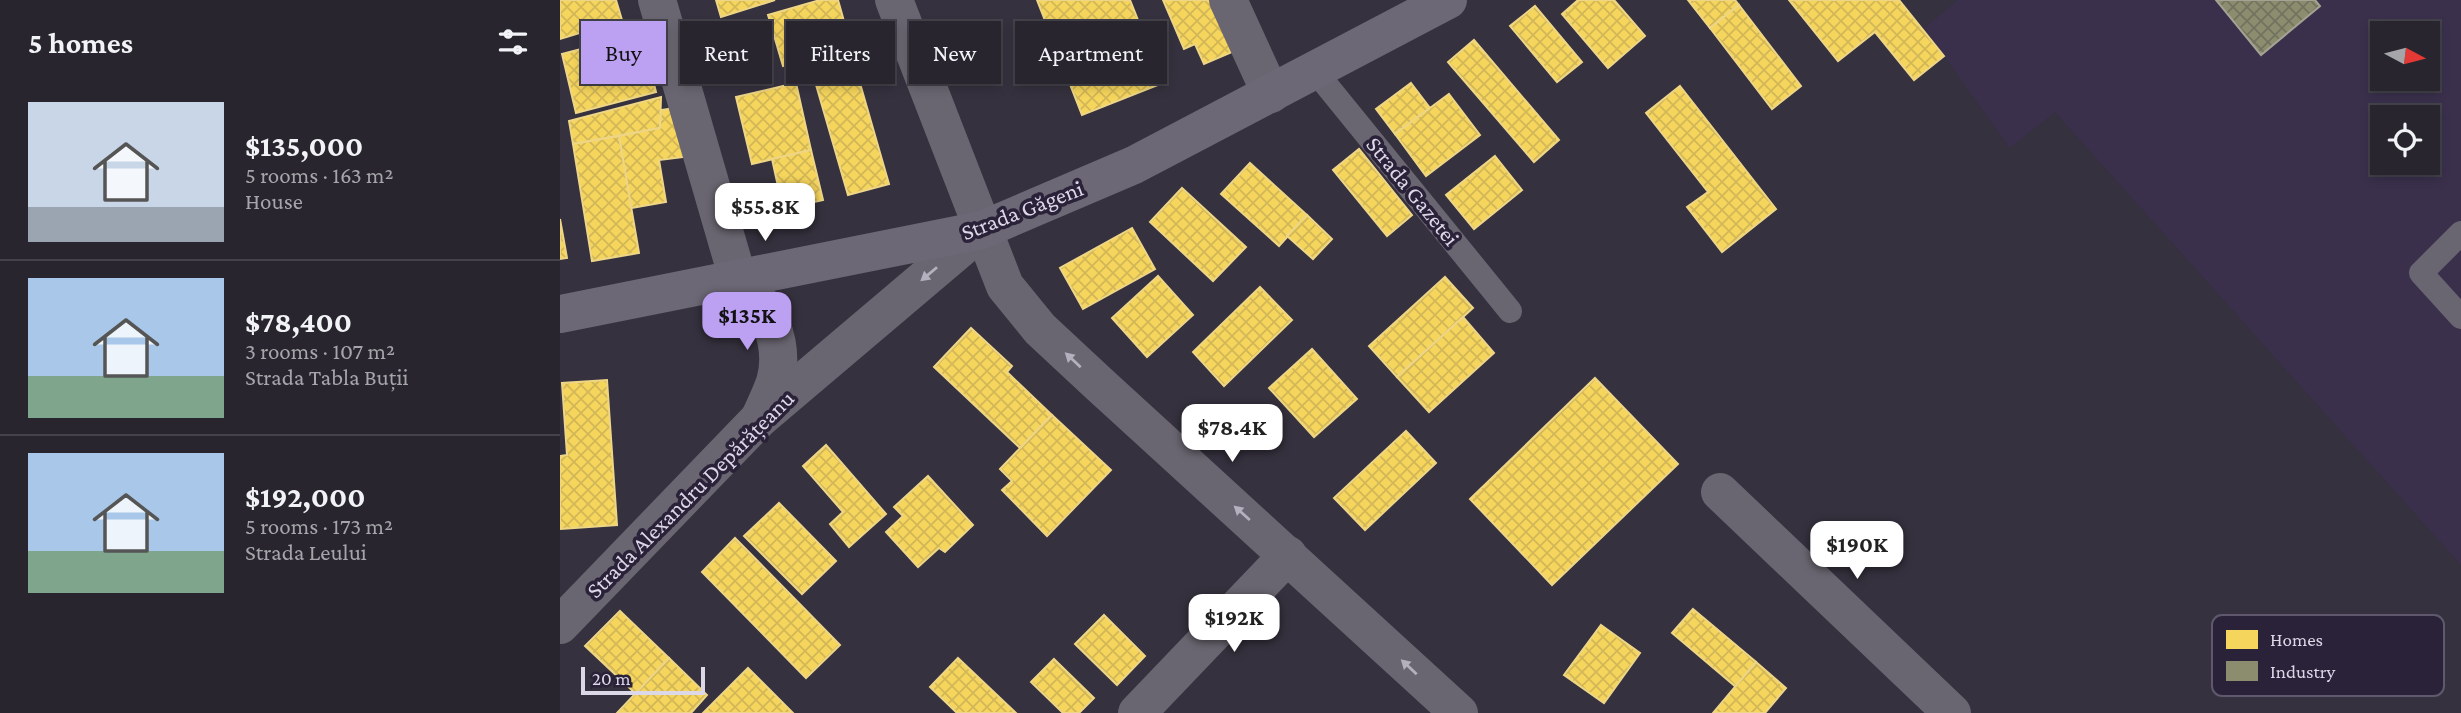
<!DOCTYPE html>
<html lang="en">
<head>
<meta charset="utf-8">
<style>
	:root { --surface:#28252e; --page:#302d36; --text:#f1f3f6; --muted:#a5a5aa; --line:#44424a; --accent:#bca0f2 }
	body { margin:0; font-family:"Crimson Pro",serif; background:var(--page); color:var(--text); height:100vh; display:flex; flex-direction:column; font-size:26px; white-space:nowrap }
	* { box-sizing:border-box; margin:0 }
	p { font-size:23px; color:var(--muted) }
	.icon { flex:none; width:38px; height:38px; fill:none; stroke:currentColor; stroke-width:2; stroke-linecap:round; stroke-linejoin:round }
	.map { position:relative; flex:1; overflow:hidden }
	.drawer { display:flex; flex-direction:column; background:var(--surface); width:560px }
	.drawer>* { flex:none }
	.banner { position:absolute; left:21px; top:21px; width:665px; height:63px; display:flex; gap:14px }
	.needle { width:46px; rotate:97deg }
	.buttons { position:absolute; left:1810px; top:21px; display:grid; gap:14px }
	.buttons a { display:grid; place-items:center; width:70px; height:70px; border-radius:0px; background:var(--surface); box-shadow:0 4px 10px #0003,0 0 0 2px var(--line); font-size:35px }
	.scale { position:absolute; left:21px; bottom:18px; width:124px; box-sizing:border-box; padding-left:7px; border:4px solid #ddd8e8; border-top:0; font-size:19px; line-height:24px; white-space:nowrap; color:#ddd8e8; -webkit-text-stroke:5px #2a2239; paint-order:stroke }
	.price { position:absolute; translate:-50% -60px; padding:0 16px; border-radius:14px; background:#fff; color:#222; font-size:23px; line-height:46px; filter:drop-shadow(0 2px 4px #0008) }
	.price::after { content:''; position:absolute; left:50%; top:42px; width:21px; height:16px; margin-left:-10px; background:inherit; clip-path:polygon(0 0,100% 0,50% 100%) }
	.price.selected { background:var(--accent); color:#111 }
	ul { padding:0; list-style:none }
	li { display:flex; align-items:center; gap:21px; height:175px; padding:0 28px }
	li+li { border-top:2px solid var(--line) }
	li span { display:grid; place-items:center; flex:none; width:196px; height:140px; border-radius:0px; color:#555 }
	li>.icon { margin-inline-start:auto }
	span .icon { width:84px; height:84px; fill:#fffc; stroke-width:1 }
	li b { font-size:30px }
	h2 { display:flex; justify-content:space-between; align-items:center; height:84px; padding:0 28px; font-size:30px }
	.tag { padding:0 24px; border-radius:0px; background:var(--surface); box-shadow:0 4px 10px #0003,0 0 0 2px var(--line); font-size:24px; line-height:63px }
	.tag.selected { background:var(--accent); color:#111 }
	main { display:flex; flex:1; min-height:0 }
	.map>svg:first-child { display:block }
	.built { fill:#3a304c; fill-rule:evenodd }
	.homes { fill:url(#homes-cross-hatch); stroke:#eed686; stroke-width:2 }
	.industry { fill:url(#industry-cross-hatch); stroke:#a4a393; stroke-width:2 }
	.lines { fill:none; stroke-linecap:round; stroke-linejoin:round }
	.lane { stroke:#6a6671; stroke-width:24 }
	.street { stroke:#6a6671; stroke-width:38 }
	.secondary { stroke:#6c6875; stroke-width:38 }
	.oneway { fill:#b5b0be }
	.labels { text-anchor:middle; stroke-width:7; stroke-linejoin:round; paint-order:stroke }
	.street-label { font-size:23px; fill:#ddd8e8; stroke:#2a2239 }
	.key { fill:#2a2239; stroke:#60596e; stroke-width:2 }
	.key-label { font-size:19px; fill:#ddd8e8 }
</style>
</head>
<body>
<main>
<section class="drawer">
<h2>5 homes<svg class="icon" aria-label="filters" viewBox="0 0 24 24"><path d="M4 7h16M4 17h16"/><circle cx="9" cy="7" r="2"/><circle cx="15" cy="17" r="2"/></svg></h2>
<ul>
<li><span style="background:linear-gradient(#c9d6e8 75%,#9aa5b1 0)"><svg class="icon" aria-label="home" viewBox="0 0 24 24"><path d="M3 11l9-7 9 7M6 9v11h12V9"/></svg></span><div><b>$135,000</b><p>5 rooms · 163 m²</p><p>House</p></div></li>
<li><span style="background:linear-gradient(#a9c7e8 70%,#7fa58c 0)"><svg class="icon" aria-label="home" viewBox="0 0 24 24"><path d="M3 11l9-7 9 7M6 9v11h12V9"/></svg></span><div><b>$78,400</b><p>3 rooms · 107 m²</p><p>Strada Tabla Buții</p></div></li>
<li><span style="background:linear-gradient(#a9c7e8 70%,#7fa58c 0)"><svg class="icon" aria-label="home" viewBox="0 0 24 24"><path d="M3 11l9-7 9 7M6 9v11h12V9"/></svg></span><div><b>$192,000</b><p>5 rooms · 173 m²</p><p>Strada Leului</p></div></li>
</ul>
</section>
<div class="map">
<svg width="1901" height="713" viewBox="0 0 1901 713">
	<defs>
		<pattern id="homes-cross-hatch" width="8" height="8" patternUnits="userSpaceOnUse" patternTransform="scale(1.75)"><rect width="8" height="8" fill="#f6d55c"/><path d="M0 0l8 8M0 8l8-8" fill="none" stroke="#d2b758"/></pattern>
		<pattern id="industry-cross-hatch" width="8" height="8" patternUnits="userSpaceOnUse" patternTransform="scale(1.75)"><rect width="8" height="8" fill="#8c8c6e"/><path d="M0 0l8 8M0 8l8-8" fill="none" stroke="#727260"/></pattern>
	</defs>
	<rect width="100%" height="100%" fill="#35313e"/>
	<!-- built -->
	<path class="built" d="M1398,0h503v565l-406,-453 -45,36 -86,-120zM1822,33h45v46h-45zM1822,117h45v46h-45z"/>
	<!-- homes -->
	<g class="homes">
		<polygon points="0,0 56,0 62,20 0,39"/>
		<polygon points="156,0 215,0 161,17"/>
		<polygon points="260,0 278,0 291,46 223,66 208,15"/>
		<polygon points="477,0 570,0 603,83 522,115"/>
		<polygon points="603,0 650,0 672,52 644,64 635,44 624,49"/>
		<polygon points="1018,0 1054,0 1085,36 1048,68 1002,14"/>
		<polygon points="1128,0 1175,0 1179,5 1150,28"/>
		<polygon points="1229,0 1339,0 1384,56 1354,80 1315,32 1278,61"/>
		<polygon points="1179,5 1241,86 1212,109 1150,28"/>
		<polygon points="975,6 1022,62 997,82 950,26"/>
		<polygon points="67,37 72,61 78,59 81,70 90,68 96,92 16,113 2,54"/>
		<polygon points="914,40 999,140 974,162 888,62"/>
		<polygon points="293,59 329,184 288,195 252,71"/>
		<polygon points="236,83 251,150 192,164 176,97"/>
		<polygon points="851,83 870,108 835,134 816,109"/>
		<polygon points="1120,86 1216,209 1162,252 1127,207 1148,192 1086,113"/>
		<polygon points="889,94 920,135 866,176 835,134"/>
		<polygon points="101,97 100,128 13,144 9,121"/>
		<polygon points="115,108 124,157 99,160 106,202 71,208 59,136 100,128 101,110"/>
		<polygon points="59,136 79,253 32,261 13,144"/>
		<polygon points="799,149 852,215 827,236 773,170"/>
		<polygon points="251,150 263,200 223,209 212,159"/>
		<polygon points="935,156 962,190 914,229 886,195"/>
		<polygon points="690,163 747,215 719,246 661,194"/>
		<polygon points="622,188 686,247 653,281 590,222"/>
		<polygon points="747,215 772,239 753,259 727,236"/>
		<polygon points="0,219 7,258 0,259"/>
		<polygon points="572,228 595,269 523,309 500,268"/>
		<polygon points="598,276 633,315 587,357 552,318"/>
		<polygon points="885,277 913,308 837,377 809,346"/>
		<polygon points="700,287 732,320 664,386 633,352"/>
		<polygon points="903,317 934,353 869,412 837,377"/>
		<polygon points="411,328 452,366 447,372 492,415 460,448 374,367"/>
		<polygon points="752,349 797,399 754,437 709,388"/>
		<polygon points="1035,378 1118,464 992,585 910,499"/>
		<polygon points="47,380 57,525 0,529 0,456 7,455 2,383"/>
		<polygon points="492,415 551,470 487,536 442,490 452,481 440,469"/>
		<polygon points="846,431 876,463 805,530 774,498"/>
		<polygon points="266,445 326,514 289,547 270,524 283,512 243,466"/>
		<polygon points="368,476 413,525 385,552 379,548 358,567 326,532 343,516 334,507"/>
		<polygon points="219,503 276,561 242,594 184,536"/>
		<polygon points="175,538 280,645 246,678 142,572"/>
		<polygon points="1133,609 1196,662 1176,687 1112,633"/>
		<polygon points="60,611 109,658 76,694 25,646"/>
		<polygon points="544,615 585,656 557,685 515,644"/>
		<polygon points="1041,625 1080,653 1044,703 1004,675"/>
		<polygon points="109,658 147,695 131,713 57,713"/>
		<polygon points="398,658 456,713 397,713 370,687"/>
		<polygon points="494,659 534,698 519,713 503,713 471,682"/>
		<polygon points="1196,662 1226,688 1205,713 1153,713"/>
		<polygon points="188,668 233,713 143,713"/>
	</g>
	<!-- industry -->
	<polygon class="industry" points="1656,0 1755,0 1760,6 1701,55"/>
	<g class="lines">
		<!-- lane -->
		<g class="lane">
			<polyline points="755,71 950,311"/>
			<polyline points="1901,233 1861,273 1901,317"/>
		</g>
		<!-- street -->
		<g class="street">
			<path d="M97,0l81,279c29,23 48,65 37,103 -4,12 -10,24 -15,35"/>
			<polyline points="334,0 445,286 480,329 538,383 899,713"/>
			<polyline points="668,0 711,94"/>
			<polyline points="1160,492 1392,713"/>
			<polyline points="0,625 199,419 422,230"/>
			<polyline points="577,713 728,555"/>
		</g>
		<!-- secondary -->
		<polyline class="secondary" points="0,314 422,230 574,165 888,0"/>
	</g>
	<!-- one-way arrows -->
	<defs><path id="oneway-solid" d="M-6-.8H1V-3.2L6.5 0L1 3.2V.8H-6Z" transform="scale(1.75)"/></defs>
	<g class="oneway">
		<use href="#oneway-solid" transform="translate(369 274) rotate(140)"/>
		<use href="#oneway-solid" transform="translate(513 360) rotate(-137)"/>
		<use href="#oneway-solid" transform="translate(682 513) rotate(-138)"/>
		<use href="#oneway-solid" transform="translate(849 667) rotate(-137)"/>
	</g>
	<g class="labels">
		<!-- street labels -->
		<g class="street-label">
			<text transform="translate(853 191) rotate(51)" y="8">Strada Gazetei</text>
			<text transform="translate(462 210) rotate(-21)" y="8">Strada Găgeni</text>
			<text transform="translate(130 494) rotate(-45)" y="8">Strada Alexandru Depărățeanu</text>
		</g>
	</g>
	<!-- legend -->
	<rect x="1652" y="615" width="232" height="81" rx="10" class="key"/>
	<rect x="1666" y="630" width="32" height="19" fill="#f6d55c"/>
	<rect x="1666" y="661" width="32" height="20" fill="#8c8c6e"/>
	<g class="key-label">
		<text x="1710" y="646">Homes</text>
		<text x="1710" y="678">Industry</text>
	</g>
</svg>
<div class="buttons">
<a><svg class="needle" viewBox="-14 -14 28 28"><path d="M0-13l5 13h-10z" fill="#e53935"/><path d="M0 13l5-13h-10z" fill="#a5a5aa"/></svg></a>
<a><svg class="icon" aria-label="locate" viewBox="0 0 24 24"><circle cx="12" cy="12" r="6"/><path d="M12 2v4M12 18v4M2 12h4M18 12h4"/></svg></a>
</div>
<div class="scale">20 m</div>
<b class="price" style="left:205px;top:243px">$55.8K</b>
<b class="price selected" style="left:187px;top:352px">$135K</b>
<b class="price" style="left:672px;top:464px">$78.4K</b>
<b class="price" style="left:1297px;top:581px">$190K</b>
<b class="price" style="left:674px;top:654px">$192K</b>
<div class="banner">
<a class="tag selected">Buy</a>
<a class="tag">Rent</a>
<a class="tag">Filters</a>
<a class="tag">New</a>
<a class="tag">Apartment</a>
</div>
</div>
</main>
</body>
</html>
